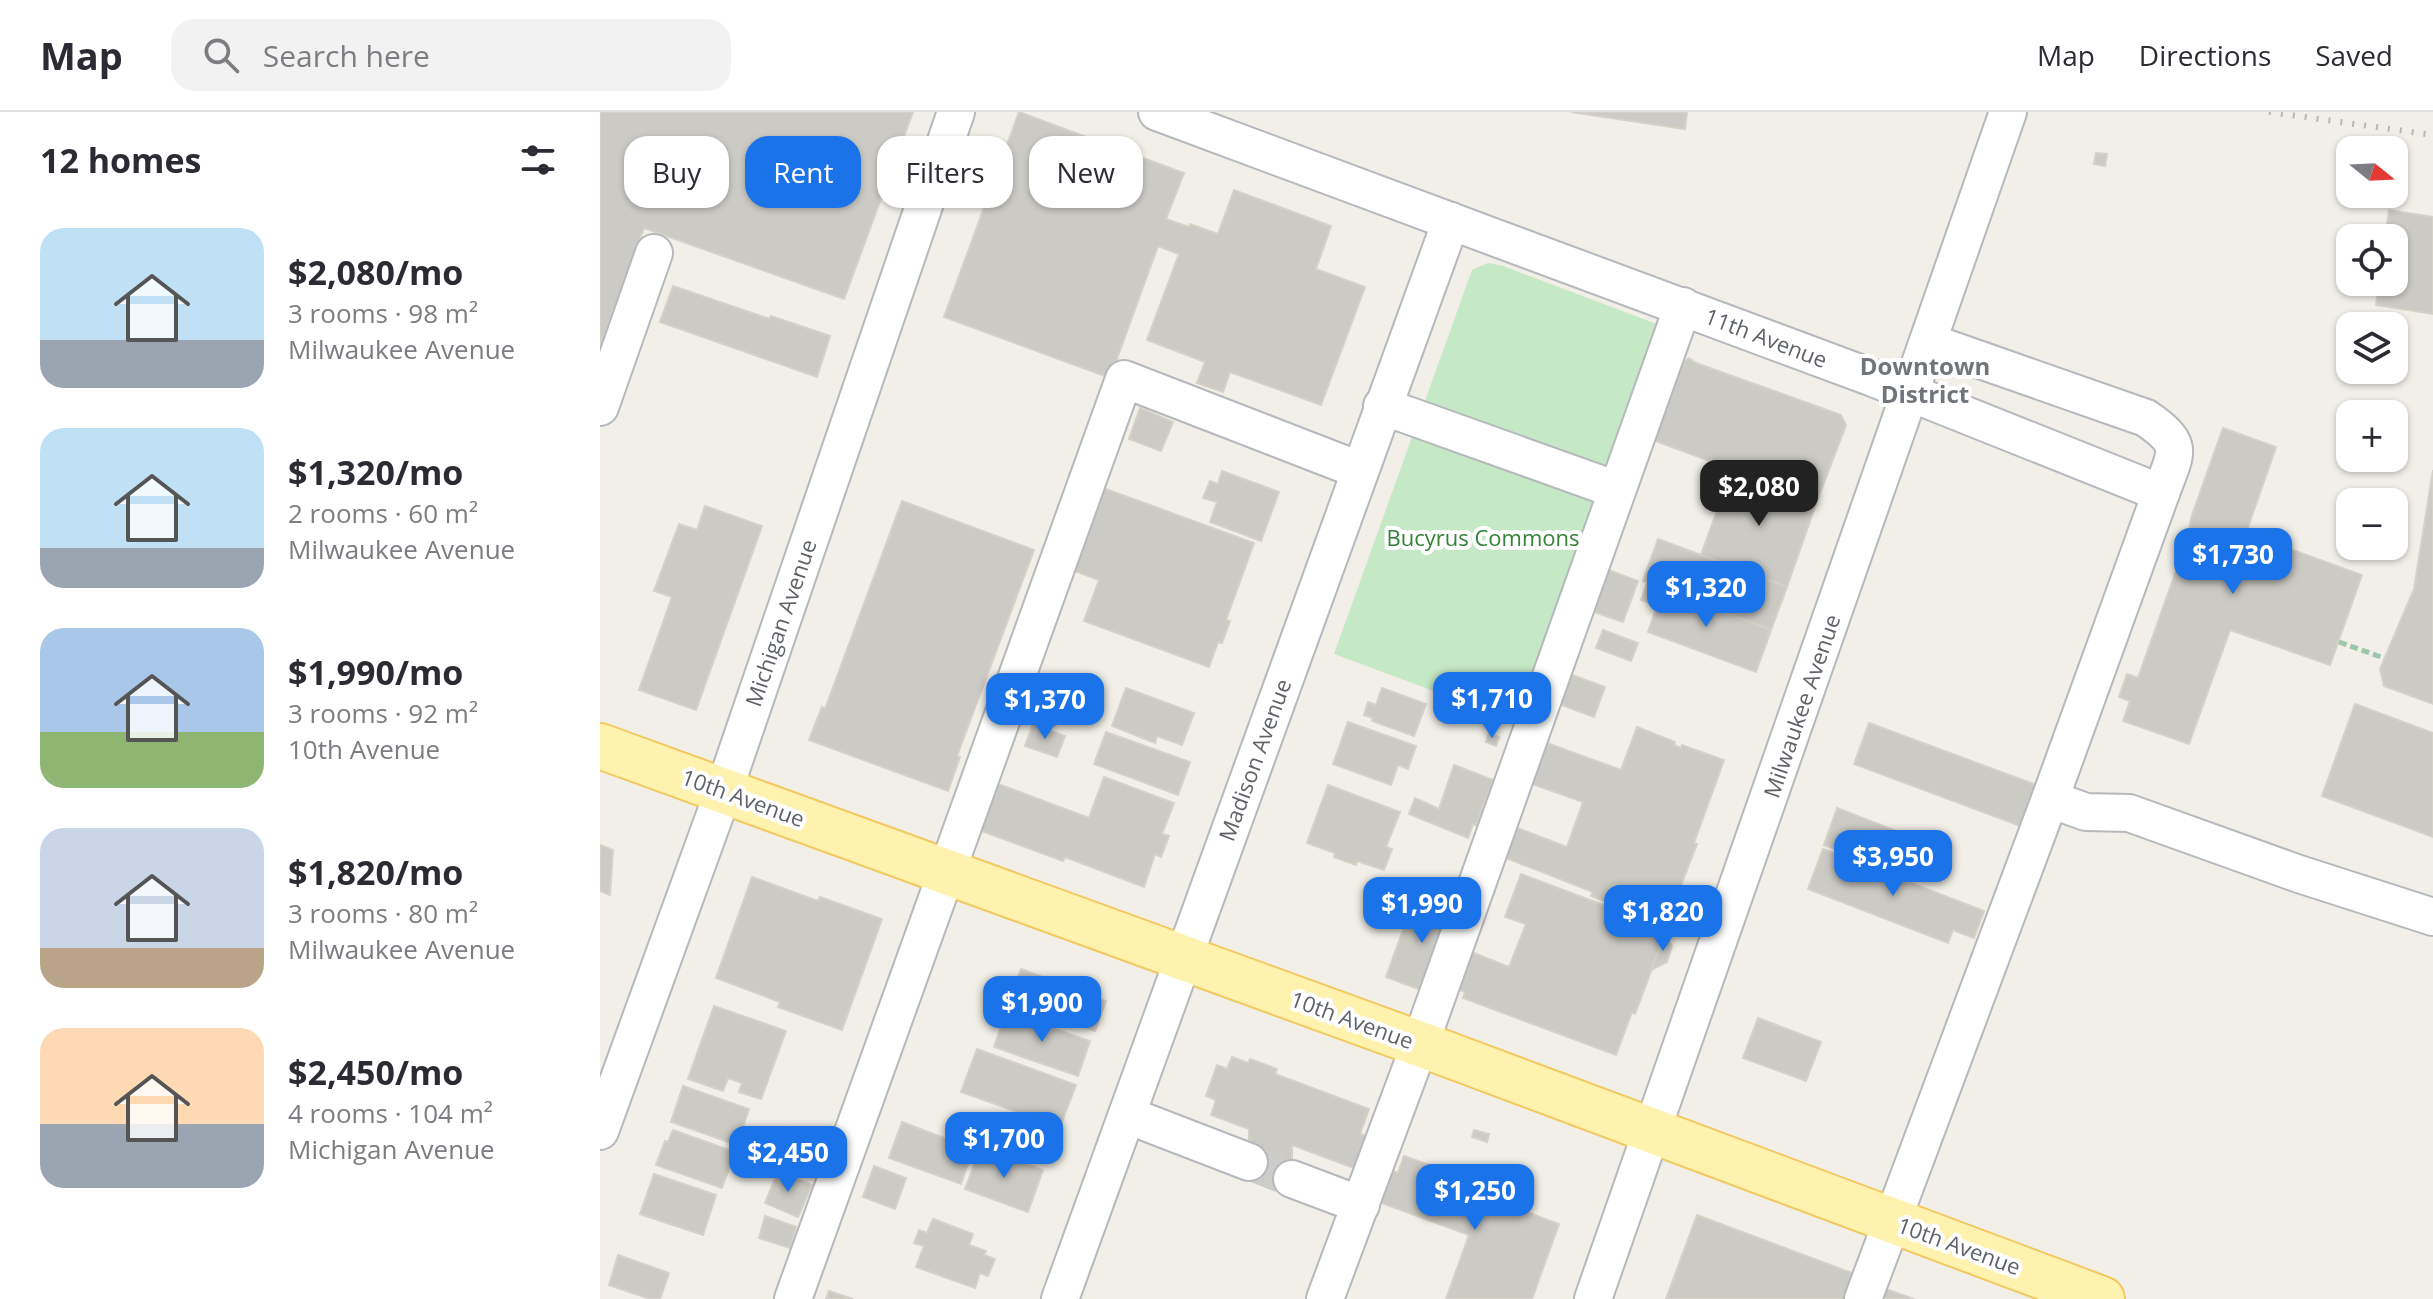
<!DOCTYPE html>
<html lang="en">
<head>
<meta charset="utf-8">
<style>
	:root { --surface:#fff; --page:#f2f2f3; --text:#2b2b33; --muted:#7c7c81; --line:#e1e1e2; --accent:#1a73e8 }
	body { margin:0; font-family:"Open Sans",sans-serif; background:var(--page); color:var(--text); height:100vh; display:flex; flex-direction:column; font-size:30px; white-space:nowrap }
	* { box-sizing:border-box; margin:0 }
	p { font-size:26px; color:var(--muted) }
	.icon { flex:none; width:44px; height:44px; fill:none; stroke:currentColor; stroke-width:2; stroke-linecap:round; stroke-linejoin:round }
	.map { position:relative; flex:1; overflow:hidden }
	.panel { display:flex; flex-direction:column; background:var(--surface); width:600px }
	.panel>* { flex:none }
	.banner { position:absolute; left:24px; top:24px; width:760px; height:72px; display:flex; gap:16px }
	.needle { width:52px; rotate:108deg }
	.controls { position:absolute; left:1736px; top:24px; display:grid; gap:16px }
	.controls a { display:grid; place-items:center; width:72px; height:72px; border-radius:16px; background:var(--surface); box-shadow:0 2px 6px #0004; font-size:40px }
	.price { position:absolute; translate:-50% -68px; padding:0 18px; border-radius:16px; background:var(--accent); color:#fff; font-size:26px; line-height:52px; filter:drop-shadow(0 2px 4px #0008) }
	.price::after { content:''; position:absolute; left:50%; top:48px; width:24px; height:18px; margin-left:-12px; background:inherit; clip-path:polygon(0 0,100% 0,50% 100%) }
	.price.current { background:#222; color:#fff }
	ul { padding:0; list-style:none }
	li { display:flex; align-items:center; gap:24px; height:200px; padding:0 40px }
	li span { display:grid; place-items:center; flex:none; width:224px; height:160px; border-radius:24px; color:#555 }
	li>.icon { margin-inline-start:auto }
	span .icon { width:96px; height:96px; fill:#fffc; stroke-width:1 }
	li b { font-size:34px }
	h2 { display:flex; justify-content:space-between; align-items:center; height:96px; padding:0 40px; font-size:34px }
	.tag { padding:0 28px; border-radius:24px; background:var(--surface); box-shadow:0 2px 6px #0004; font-size:28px; line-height:72px }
	.tag.current { background:var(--accent); color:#fff }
	header { display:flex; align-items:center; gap:48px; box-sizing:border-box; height:112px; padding:0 40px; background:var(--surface); border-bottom:2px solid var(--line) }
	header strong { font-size:38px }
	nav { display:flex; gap:44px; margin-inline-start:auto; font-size:28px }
	.search { width:560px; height:72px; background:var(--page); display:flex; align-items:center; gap:20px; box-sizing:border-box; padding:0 28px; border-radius:24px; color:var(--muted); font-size:30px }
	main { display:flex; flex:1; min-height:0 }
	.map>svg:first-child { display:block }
	.green { fill:#c5e8c5 }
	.building { fill:#cccac5; stroke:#d6d1c6; stroke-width:2 }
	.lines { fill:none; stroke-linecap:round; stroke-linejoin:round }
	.minor-tunnel { stroke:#ccccc8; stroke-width:36; stroke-dasharray:36 18; stroke-linecap:butt }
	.minor-casing { stroke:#b5b8bc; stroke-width:40 }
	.major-casing { stroke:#f2c960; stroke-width:48 }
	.path { stroke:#9cc7a9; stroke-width:5; stroke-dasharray:8 4; stroke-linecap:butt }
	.minor { stroke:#fff; stroke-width:36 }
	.major { stroke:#fff2af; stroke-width:44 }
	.rail { stroke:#b6b7b8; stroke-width:6; stroke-dasharray:2 10; stroke-linecap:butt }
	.labels { text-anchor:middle; stroke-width:8; stroke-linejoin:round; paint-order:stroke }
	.street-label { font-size:22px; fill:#5f6368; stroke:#fff }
	.park-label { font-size:22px; fill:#348238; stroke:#fff }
	.neighbourhood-label { font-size:24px; font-weight:bold; fill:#70757a; stroke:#fff }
</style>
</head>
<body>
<header>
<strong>Map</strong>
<div class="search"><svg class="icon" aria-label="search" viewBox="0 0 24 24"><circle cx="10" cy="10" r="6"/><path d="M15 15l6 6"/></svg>Search here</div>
<nav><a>Map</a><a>Directions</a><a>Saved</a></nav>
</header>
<main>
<section class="panel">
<h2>12 homes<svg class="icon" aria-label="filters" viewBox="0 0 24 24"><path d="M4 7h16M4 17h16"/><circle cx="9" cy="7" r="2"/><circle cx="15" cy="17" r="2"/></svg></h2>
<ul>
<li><span style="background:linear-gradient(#bfe0f5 70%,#9aa5b1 0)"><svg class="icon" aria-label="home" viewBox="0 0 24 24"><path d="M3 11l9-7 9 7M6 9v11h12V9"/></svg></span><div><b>$2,080/mo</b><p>3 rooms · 98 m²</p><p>Milwaukee Avenue</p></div></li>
<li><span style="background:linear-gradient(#bfe0f5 75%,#9aa5b1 0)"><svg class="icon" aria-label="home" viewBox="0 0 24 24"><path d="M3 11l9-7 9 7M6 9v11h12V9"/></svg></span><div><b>$1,320/mo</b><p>2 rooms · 60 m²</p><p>Milwaukee Avenue</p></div></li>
<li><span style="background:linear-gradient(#a9c7e8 65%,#8fb573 0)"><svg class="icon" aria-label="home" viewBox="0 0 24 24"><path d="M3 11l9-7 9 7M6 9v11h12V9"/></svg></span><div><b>$1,990/mo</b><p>3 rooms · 92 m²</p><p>10th Avenue</p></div></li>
<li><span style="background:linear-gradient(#c9d6e8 75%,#b9a48a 0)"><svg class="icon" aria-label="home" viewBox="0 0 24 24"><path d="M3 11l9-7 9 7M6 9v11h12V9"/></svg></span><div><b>$1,820/mo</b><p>3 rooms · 80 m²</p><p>Milwaukee Avenue</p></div></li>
<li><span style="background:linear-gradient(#ffd9b3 60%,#9aa5b1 0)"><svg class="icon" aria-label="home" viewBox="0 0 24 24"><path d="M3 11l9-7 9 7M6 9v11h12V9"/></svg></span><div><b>$2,450/mo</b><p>4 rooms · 104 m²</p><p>Michigan Avenue</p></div></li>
</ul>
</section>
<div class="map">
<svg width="1833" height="1187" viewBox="0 0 1833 1187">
	<rect width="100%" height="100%" fill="#f1efe8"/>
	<!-- green -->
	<polygon class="green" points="888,151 903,154 1062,214 923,612 734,542 872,158"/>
	<!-- building -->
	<g class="building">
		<polygon points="0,0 313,0 244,187 44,116 0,234"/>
		<polygon points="419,0 584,61 566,107 589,115 590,112 618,122 634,78 731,114 716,157 765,175 721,293 630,260 623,280 597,271 605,250 547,228 579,142 558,134 510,266 344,205"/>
		<polygon points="971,0 1087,0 1085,17"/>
		<polygon points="1496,41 1507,42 1505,54 1494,52"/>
		<polygon points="1789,98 1833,105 1833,202 1776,193 1779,170 1794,170 1794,126 1785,126"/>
		<polygon points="73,174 170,207 171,204 230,224 217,265 60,210"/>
		<polygon points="1089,246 1096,251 1241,303 1246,313 1217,389 1050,327 1074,258"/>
		<polygon points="540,296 573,310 561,339 529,327"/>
		<polygon points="1623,316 1676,335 1646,421 1762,463 1730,553 1630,518 1589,632 1523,609 1530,589 1519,585 1527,562 1538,566 1588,425 1591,406"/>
		<polygon points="1132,357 1217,389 1187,475 1101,443"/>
		<polygon points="1833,358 1833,592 1784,574 1780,557 1814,477"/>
		<polygon points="622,359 679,380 661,429 610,410 617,390 603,386 610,369 618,372"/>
		<polygon points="503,376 654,431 626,508 630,509 622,531 618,530 609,555 484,509 499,468 472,458"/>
		<polygon points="302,389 434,438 357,644 360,645 348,679 209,628 222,595 225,597"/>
		<polygon points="105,394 162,414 96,598 39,578 72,485 54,479 79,412 97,418"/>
		<polygon points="1058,427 1187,475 1171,518 1043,469"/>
		<polygon points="1003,456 1038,469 1023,510 988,498"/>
		<polygon points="1047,471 1171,518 1156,560 1048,520 1057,494 1041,488"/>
		<polygon points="1003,518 1038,531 1031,549 996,536"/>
		<polygon points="967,561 1005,575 994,605 956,591"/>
		<polygon points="526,576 594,601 582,633 557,624 555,631 512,614"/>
		<polygon points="782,576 826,592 814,624 772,609 773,606 764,603 768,590 776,593"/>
		<polygon points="1755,592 1833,621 1833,725 1722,684"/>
		<polygon points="442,598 458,603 455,614 438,609"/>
		<polygon points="748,610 816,634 808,657 798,653 791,673 733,652"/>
		<polygon points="1269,611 1439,674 1423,715 1254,652"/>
		<polygon points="433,612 465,624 457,645 425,634"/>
		<polygon points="1037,615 1075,630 1074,633 1081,636 1082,633 1124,648 1094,731 1097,732 1066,812 991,784 993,780 906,746 917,716 967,735 983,690 932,672 947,631 1021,658"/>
		<polygon points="506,620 590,650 578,683 494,652"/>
		<polygon points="889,621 899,625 896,634 886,630"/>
		<polygon points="854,653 893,668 876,713 873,712 868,726 809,702 815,686 839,697"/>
		<polygon points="504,665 574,691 562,722 569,724 561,745 555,742 544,775 465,745 463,749 376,717 393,670 489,706"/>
		<polygon points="728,673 800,700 786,735 792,737 784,758 757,749 756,753 734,745 735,741 707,731"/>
		<polygon points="1237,696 1299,720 1287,754 1224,733"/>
		<polygon points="0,733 13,738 10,783 0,779"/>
		<polygon points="1223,737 1384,799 1374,826 1353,818 1348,831 1208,777"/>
		<polygon points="921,762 1067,817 1035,902 1032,900 1016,943 863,886 865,880 850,874 864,837 909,855 926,812 905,805"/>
		<polygon points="152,765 218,789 220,785 282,807 242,918 178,895 180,890 116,866"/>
		<polygon points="815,785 857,801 829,881 786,865"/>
		<polygon points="1065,822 1072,834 1067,850 1051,858"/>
		<polygon points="421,857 506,889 495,919 410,887"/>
		<polygon points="114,894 186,919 161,987 139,980 142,971 128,966 123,979 88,967"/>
		<polygon points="406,900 490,929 478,964 394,935"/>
		<polygon points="1158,906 1221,930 1206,969 1143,946"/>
		<polygon points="377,937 476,973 460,1015 361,980"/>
		<polygon points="632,945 648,951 650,947 677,957 675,962 769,997 760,1022 771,1025 759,1058 692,1033 692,1083 649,1067 649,1017 611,1003 616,988 606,984 617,953 627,957"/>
		<polygon points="83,974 149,997 137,1033 71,1010"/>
		<polygon points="302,1010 373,1037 361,1072 289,1046"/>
		<polygon points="192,1015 226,1029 211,1065 178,1052"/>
		<polygon points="73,1018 135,1040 122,1076 56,1053 65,1029 68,1030"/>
		<polygon points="874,1018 889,1022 887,1030 872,1025"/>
		<polygon points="381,1035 443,1058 428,1100 365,1077"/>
		<polygon points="804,1044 863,1065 857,1081 885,1092 888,1086 959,1112 932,1187 846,1187 869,1123 776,1089 787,1057 798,1061"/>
		<polygon points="274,1054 306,1066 295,1097 263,1085"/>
		<polygon points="178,1059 212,1073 198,1105 165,1091"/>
		<polygon points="54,1062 116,1083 103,1123 40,1102"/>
		<polygon points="1097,1103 1260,1164 1252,1187 1066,1187"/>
		<polygon points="165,1104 196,1115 190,1136 159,1126"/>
		<polygon points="333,1107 373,1122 369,1133 386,1139 384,1143 395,1147 388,1164 380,1161 375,1176 316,1155 324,1134 314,1131 319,1118 327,1121"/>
		<polygon points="18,1143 69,1161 60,1187 50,1187 9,1173"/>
		<polygon points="1280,1175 1314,1187 1275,1187"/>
		<polygon points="229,1179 253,1187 226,1187"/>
	</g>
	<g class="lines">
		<!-- minor-tunnel -->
		<polyline class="minor-tunnel" points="649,1050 692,1067"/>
		<defs>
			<g id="minor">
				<path d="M557,0l716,266 288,115c15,-42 25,-47 -15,-75l-217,-76"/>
				<polyline points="782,294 1017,378"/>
				<polyline points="0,295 54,141"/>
				<polyline points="1450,687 1486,700 1529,701 1699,762 1833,805"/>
				<polyline points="527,1003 649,1050"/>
				<polyline points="0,1019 124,678 356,0"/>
				<polyline points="692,1067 761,1093"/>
				<polyline points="193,1187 524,267 759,358"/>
				<polyline points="460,1187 851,109"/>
				<polyline points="725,1187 820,932 1083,194"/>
				<polyline points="993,1187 1408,0"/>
				<polyline points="1263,1187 1450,687 1561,381"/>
			</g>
			<polyline id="major" points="0,634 820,932 1502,1187"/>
		</defs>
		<!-- minor casing -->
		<use href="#minor" class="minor-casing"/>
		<!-- major casing -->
		<use href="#major" class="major-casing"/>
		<!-- path -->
		<polyline class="path" points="1739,530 1784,546"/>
		<!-- minor -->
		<use href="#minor" class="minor"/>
		<!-- major -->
		<use href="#major" class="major"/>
		<!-- rail -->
		<polyline class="rail" points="1669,0 1833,23"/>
	</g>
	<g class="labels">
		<!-- street labels -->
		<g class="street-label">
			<text transform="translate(1166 226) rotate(21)" y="8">11th Avenue</text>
			<text transform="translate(181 511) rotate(-71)" y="8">Michigan Avenue</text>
			<text transform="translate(1202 594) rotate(-71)" y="8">Milwaukee Avenue</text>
			<text transform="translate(655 648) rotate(-70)" y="8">Madison Avenue</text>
			<text transform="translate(143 686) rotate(20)" y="8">10th Avenue</text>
			<text transform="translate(752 908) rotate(20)" y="8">10th Avenue</text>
			<text transform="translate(1359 1134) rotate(20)" y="8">10th Avenue</text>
		</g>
		<!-- park labels -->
		<g class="park-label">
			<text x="883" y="434">Bucyrus Commons</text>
		</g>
		<!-- neighbourhood labels -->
		<g class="neighbourhood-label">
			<text x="1325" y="263">Downtown<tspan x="1325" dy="28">District</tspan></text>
		</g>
	</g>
</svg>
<div class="controls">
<a><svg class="needle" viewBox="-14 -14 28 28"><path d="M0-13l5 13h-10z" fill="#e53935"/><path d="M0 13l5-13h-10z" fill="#7c7c81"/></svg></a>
<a><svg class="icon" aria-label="locate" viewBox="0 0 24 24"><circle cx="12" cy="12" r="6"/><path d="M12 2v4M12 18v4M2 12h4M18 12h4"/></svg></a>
<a><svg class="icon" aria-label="layers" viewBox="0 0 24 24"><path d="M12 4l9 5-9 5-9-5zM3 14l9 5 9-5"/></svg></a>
<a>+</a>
<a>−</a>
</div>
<b class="price current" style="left:1159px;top:416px">$2,080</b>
<b class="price" style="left:1633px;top:484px">$1,730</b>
<b class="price" style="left:1106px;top:517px">$1,320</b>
<b class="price" style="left:892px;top:628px">$1,710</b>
<b class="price" style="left:445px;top:629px">$1,370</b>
<b class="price" style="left:1293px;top:786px">$3,950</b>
<b class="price" style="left:822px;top:833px">$1,990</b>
<b class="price" style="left:1063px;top:841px">$1,820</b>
<b class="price" style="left:442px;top:932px">$1,900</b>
<b class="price" style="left:404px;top:1068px">$1,700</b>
<b class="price" style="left:188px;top:1082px">$2,450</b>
<b class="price" style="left:875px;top:1120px">$1,250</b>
<div class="banner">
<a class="tag">Buy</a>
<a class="tag current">Rent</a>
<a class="tag">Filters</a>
<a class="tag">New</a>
</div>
</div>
</main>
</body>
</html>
